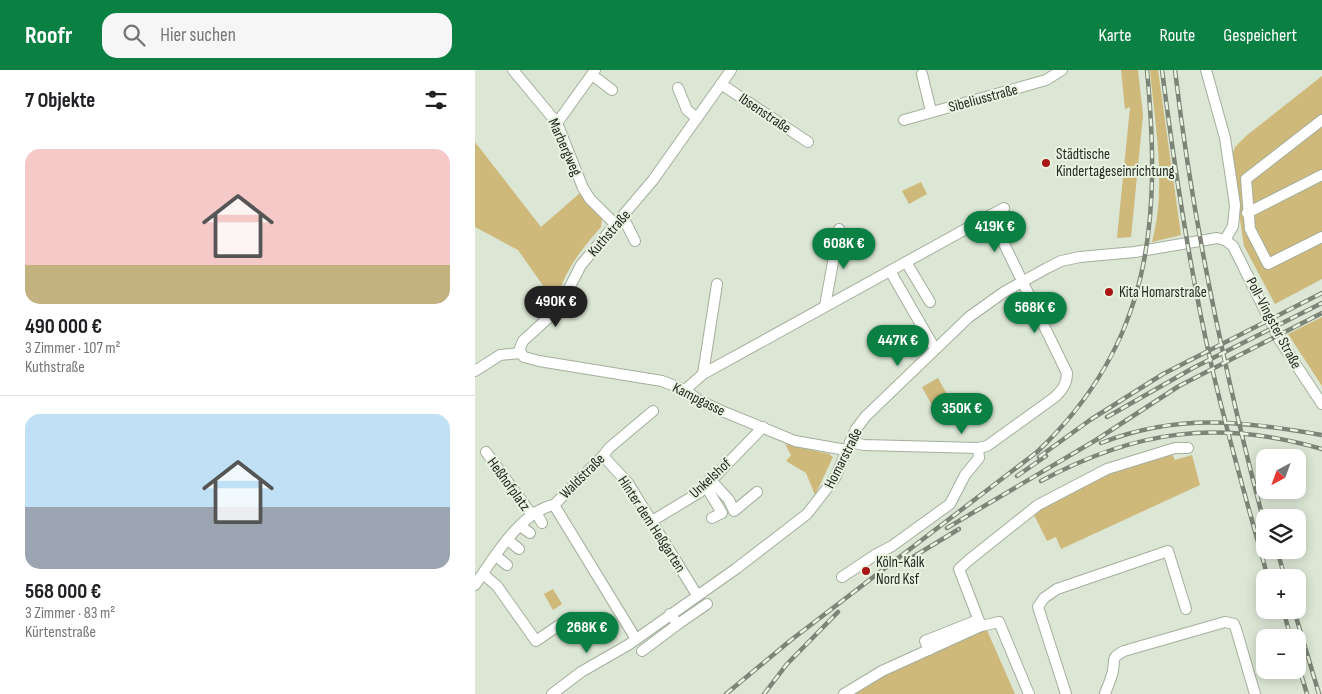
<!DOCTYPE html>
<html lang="de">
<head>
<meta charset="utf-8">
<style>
	:root { --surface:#fff; --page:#f6f6f6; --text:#202124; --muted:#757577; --line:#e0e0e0; --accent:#0b8043 }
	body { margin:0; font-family:"Sofia Sans Condensed",sans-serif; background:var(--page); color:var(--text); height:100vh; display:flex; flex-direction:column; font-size:19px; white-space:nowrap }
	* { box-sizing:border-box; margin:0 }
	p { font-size:16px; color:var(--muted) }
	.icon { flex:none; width:28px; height:28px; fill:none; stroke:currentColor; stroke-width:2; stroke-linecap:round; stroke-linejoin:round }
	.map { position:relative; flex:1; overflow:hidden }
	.side { display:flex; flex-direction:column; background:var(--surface); width:475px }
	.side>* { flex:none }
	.needle { width:32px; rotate:221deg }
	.tools { position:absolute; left:781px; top:379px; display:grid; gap:10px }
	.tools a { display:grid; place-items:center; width:50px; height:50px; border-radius:10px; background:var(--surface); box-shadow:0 2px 12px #0003; font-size:25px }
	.price { position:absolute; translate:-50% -42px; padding:0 11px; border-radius:18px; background:var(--accent); color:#fff; font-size:16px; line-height:32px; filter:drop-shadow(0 1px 2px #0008) }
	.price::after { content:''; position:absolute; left:50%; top:30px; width:15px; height:11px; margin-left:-8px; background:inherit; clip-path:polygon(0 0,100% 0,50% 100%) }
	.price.selected { background:#222; color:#fff }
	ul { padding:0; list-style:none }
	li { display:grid; align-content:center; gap:10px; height:265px; padding:0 25px }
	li+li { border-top:1px solid var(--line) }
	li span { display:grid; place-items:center; height:155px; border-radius:15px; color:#555 }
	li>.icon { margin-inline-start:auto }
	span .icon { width:90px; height:90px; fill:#fffc; stroke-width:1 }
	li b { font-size:21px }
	h2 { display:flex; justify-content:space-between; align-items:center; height:60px; padding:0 25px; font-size:21px }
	header { display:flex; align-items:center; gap:30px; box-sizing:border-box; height:70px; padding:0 25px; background:var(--accent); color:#fff }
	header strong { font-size:24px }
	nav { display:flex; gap:28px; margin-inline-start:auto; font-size:18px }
	.search { width:350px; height:45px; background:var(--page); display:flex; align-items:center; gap:12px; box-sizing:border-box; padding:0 18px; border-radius:15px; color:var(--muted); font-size:19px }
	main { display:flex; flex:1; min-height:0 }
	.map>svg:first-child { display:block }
	.green { fill:#ceb87a }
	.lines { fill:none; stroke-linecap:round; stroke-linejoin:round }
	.minor-casing { stroke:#a4af9d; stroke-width:12 }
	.minor { stroke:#fff; stroke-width:10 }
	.rail-casing { stroke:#7c8477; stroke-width:4.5 }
	.rail { stroke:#e8f3e1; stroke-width:2.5; stroke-dasharray:8; stroke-linecap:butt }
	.poi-dot { fill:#aa1616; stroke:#e8f3e1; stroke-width:2 }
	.labels { text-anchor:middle; stroke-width:4; stroke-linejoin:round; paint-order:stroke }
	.street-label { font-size:15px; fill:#252922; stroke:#e8f3e1 }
	.poi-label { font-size:15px; fill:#252922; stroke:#e8f3e1; text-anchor:start }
</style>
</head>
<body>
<header>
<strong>Roofr</strong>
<div class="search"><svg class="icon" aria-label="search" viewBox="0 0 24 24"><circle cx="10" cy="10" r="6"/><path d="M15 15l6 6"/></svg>Hier suchen</div>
<nav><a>Karte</a><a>Route</a><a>Gespeichert</a></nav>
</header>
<main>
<section class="side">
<h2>7 Objekte<svg class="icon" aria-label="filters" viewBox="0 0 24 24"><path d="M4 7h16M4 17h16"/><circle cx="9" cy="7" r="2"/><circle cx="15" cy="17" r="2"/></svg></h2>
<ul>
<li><span style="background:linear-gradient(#f6c9c9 75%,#c2b280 0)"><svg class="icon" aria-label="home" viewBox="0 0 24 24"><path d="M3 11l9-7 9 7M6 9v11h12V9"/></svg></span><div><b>490 000 €</b><p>3 Zimmer · 107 m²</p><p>Kuthstraße</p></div></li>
<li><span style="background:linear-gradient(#bfe0f5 60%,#9aa5b1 0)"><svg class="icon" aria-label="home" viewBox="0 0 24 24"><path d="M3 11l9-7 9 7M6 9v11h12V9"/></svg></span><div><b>568 000 €</b><p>3 Zimmer · 83 m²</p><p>Kürtenstraße</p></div></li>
</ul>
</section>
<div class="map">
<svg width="847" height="624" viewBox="0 0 847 624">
	<rect width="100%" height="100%" fill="#dbe6d4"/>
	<!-- green -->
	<g class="green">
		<polygon points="646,0 663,0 668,45 656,167 642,168 655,37 650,39"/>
		<path d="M675,0h8l23,165 -29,7c15,-55 3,-117 -2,-172z"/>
		<polygon points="847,6 847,209 800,234 769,176 756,90 760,77 771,66"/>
		<path d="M0,72l66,85 39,-34 22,26 -1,8c-21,24 -38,45 -45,77l-38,-54 -43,-23z"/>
		<polygon points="446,112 452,124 434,134 427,121"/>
		<polygon points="847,247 847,316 813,264"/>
		<polygon points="463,308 481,341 465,350 447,317"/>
		<polygon points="310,374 354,384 358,387 340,425 331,403 311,391 316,385"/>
		<polygon points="697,384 700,390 717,385 725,415 586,479 581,467 572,471 558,443 633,403"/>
		<polygon points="78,519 87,534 78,540 69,524"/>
		<polygon points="511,558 540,624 375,624 387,615"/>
	</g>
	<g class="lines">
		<defs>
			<g id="minor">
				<polyline points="38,0 82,53 108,118 115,129 141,155"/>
				<polyline points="731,0 750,68 760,135 758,156 750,170"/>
				<polyline points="447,4 456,41"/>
				<polyline points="117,5 137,20"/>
				<polyline points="246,14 333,72"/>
				<polyline points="203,18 212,40 222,48"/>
				<polyline points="429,50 571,10 587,0"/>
				<polyline points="847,50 771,109 775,159 793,194 847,167"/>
				<polyline points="82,53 120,0"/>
				<polyline points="772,143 847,105"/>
				<polyline points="148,147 160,171"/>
				<polyline points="431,192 455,232"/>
				<polyline points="415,201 460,279"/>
				<polyline points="350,236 364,159"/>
				<polyline points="46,283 45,278 48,271 84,238 106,195 178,110 256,0"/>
				<polyline points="46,283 49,287 64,291 187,311 210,320 225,331 247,341 320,371 371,380"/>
				<polyline points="0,301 25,285 46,283"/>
				<polyline points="228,304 242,214"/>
				<polyline points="210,320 228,304 529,138"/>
				<path d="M375,372l14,3 114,3 9,-2 68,-49c7,-7 12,-13 12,-24l-77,-158"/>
				<polyline points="11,382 57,445"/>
				<polyline points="128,386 153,413 222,525"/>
				<polyline points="235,409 254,430 259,441 282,422"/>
				<polyline points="230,415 247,443 237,448"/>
				<polyline points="79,435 161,569"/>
				<polyline points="61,442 67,453"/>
				<polyline points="177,451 225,422 288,357"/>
				<polyline points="45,456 55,463"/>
				<polyline points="33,470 44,479"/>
				<polyline points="21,486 32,495"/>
				<polyline points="8,504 22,516 61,571 93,549"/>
				<polyline points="367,507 400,485 417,476 475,434 490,405 504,388 503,378"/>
				<path d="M0,515c18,-26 46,-74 79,-80l49,-49 6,-8 44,-37"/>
				<polyline points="195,544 203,554 232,534"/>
				<polyline points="506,556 484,499 494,490 563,435 632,399 700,378 713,378"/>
				<polyline points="454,580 450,571 503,550"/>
				<polyline points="167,581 203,554"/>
				<polyline points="77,624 106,602 153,575 262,498 332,444 360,408 381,359 391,346 494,247 529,222 572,198 586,191 605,187 660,182 742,168 750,170 758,176 804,269 847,334"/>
				<polyline points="369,624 407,601 506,556 524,552 554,624"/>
				<polyline points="591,624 563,537 569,528 582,519 693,481 711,539"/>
				<path d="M630,624c2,-7 7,-16 8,-24 2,-12 -2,-12 11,-19l101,-29 9,2 2,5 19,65"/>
			</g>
		</defs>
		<!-- minor casing -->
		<use href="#minor" class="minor-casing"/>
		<!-- minor -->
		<use href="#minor" class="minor"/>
		<defs>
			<g id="rail">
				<path d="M687,0c13,102 28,203 51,302 16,69 36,137 55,206"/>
				<path d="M700,0c18,155 50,305 90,456"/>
				<polyline points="632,347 718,298 847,233"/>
				<path d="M626,373c77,-30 142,-22 221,-8"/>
				<polyline points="564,387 615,350 688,304 847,223"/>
				<polyline points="542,406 571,386"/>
				<path d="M566,411c95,-51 177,-62 281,-32"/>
				<polyline points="472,458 621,370 704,316 847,243"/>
				<polyline points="802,480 810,508"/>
				<polyline points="428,493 484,459"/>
				<polyline points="808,540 816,568"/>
				<polyline points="819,540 844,624"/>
				<polyline points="822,591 832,624"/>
				<path d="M251,624l65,-54 246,-188c116,-110 124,-232 110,-382"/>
				<polyline points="289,624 312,594 363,542"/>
			</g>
		</defs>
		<!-- rail casing -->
		<use href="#rail" class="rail-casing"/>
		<!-- rail -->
		<use href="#rail" class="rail"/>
	</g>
	<!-- markers -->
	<g class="poi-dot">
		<circle cx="571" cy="93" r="5"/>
		<circle cx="634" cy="222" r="5"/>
		<circle cx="391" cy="501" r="5"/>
	</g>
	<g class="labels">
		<!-- street labels -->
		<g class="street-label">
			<text transform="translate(508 28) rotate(-15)" y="5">Sibeliusstraße</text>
			<text transform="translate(290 43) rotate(34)" y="5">Ibsenstraße</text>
			<text transform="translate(90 77) rotate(66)" y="5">Marbergweg</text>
			<text transform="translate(134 163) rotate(-49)" y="5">Kuthstraße</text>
			<text transform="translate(799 253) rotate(62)" y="5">Poll-Vingster Straße</text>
			<text transform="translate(224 329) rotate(27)" y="5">Kampgasse</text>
			<text transform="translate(368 388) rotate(-63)" y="5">Homarstraße</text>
			<text transform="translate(107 406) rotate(-45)" y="5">Waldstraße</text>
			<text transform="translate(235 408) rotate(-43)" y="5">Unkelshof</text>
			<text transform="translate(34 414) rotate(54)" y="5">Heßhofplatz</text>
			<text transform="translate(177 454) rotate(57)" y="5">Hinter dem Heßgarten</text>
		</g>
		<!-- poi labels -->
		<g class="poi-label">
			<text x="581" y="89">Städtische<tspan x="581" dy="17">Kindertageseinrichtung</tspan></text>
			<text x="644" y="227">Kita Homarstraße</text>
			<text x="401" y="497">Köln-Kalk<tspan x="401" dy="17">Nord Ksf</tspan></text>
		</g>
	</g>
</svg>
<div class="tools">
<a><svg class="needle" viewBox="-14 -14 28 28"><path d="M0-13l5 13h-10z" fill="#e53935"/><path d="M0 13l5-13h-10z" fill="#757577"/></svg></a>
<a><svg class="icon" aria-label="layers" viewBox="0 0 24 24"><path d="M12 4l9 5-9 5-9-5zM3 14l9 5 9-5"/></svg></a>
<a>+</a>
<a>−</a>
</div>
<b class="price" style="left:520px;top:183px">419K €</b>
<b class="price" style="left:369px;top:200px">608K €</b>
<b class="price selected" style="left:81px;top:258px">490K €</b>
<b class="price" style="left:560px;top:264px">568K €</b>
<b class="price" style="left:423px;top:297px">447K €</b>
<b class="price" style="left:487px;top:365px">350K €</b>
<b class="price" style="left:112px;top:584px">268K €</b>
</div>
</main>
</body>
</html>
